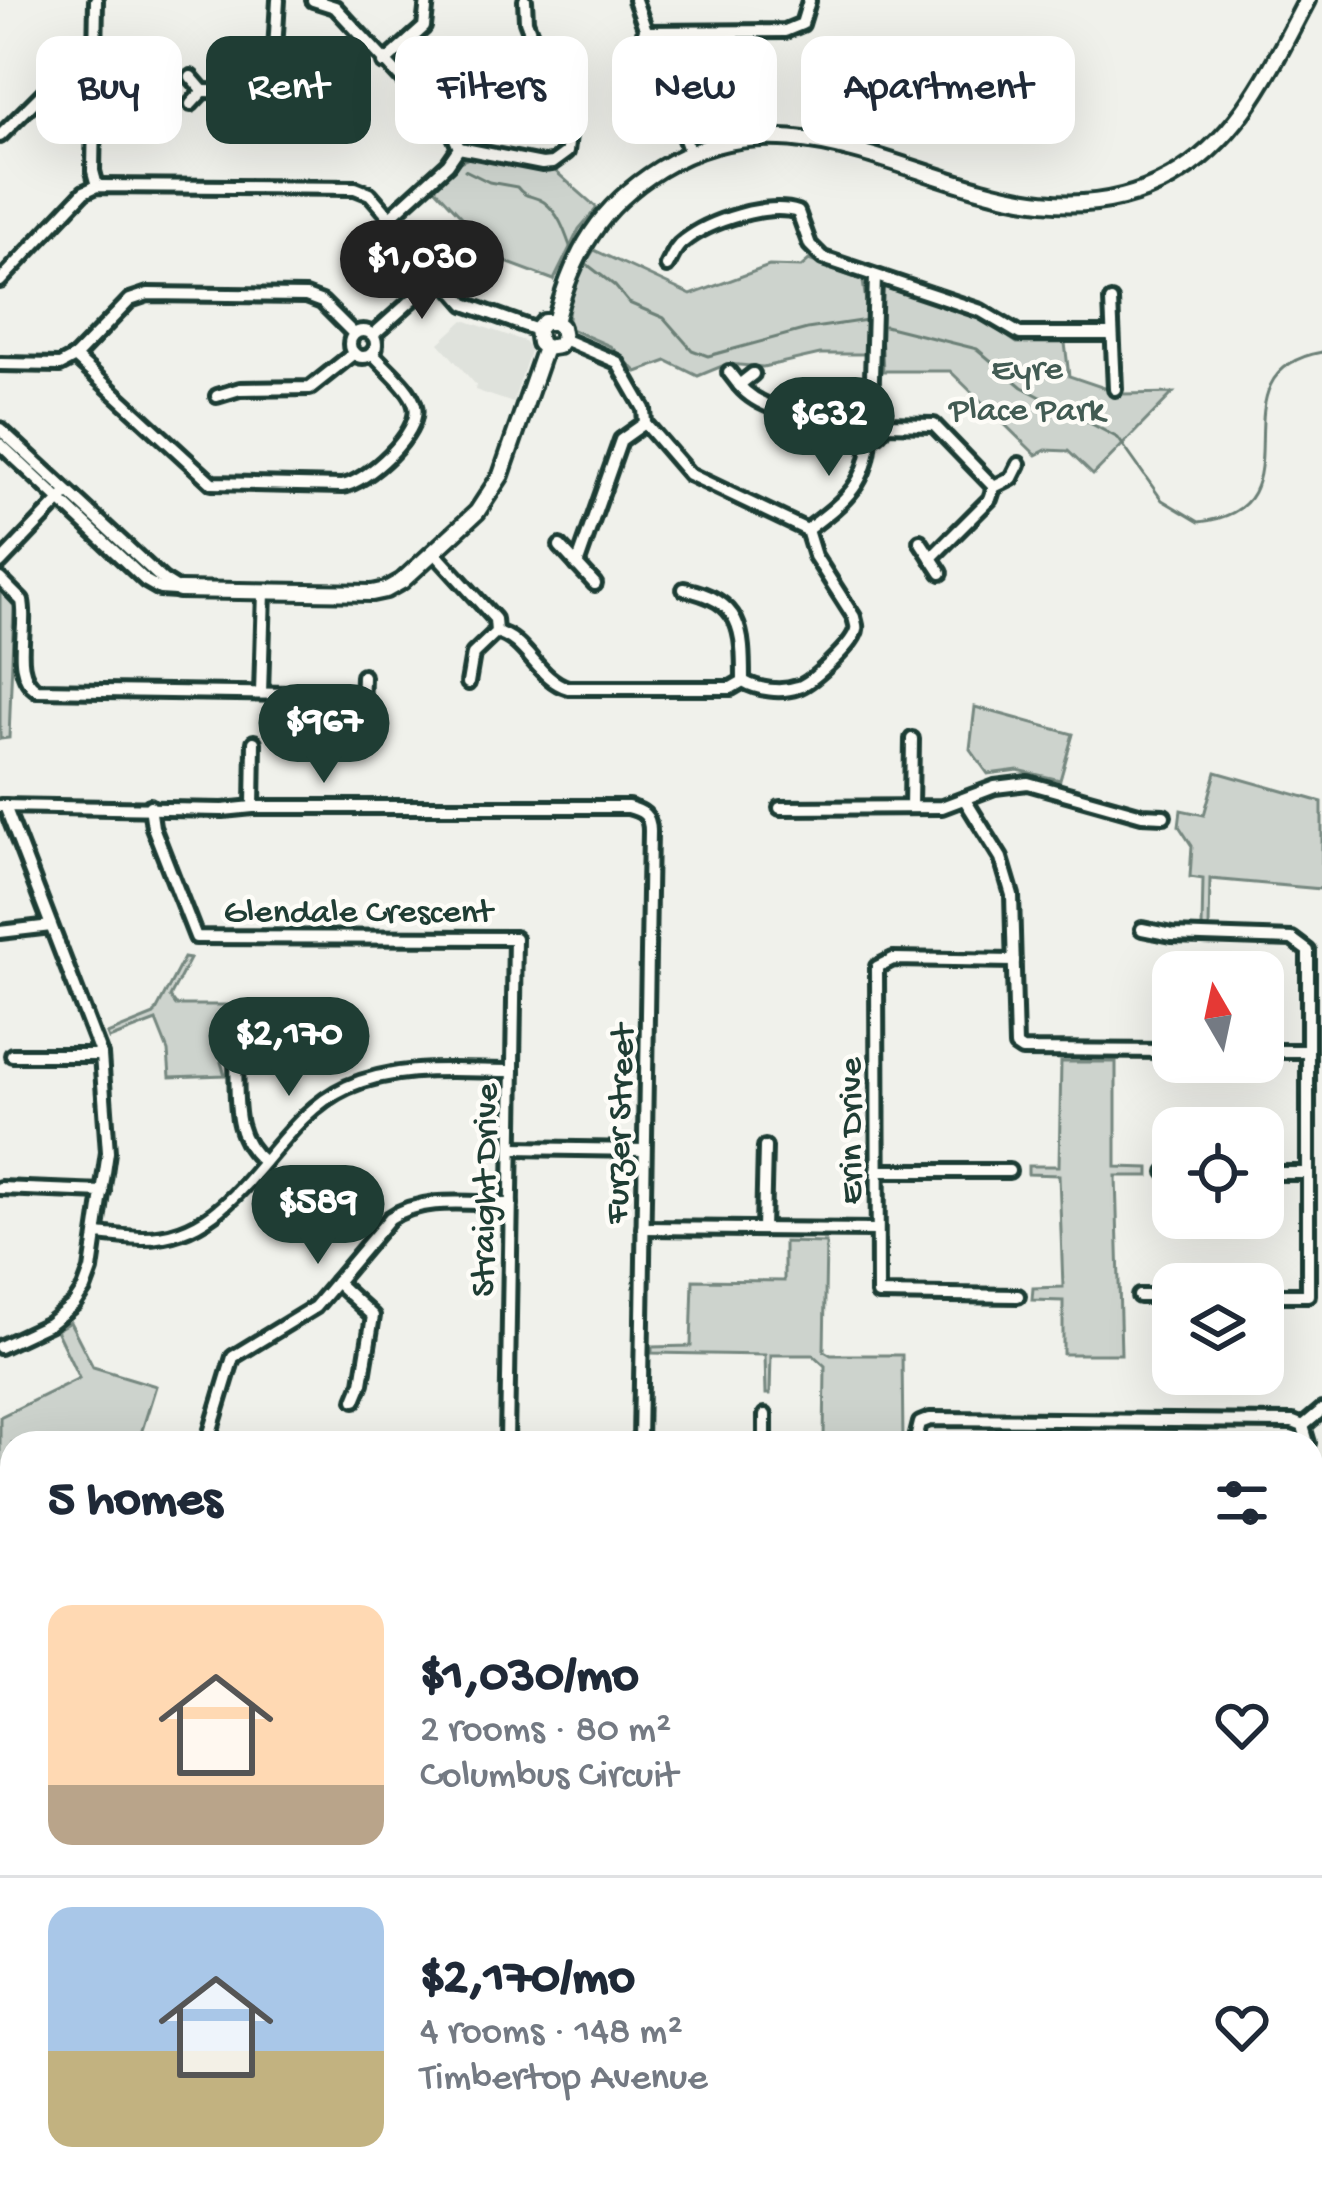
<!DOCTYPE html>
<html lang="en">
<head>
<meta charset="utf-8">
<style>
	:root { --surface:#fff; --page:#f2f2f3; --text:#1f2937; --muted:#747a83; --line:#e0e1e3; --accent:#1f3d34 }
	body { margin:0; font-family:"Gochi Hand",sans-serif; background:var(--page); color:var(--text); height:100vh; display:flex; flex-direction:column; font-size:45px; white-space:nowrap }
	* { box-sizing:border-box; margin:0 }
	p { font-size:39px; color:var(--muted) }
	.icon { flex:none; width:66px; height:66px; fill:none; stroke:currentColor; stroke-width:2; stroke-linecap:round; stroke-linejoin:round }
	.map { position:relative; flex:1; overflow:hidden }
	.side { position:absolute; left:0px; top:1431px; width:1323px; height:771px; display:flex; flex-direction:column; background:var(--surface); border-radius:36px 36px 0 0; box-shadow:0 12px 48px #0002 }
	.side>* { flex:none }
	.guide { position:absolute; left:36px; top:36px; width:1251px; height:108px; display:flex; gap:24px }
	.needle { width:78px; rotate:351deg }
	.controls { position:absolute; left:1152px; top:951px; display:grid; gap:24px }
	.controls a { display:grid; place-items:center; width:132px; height:132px; border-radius:24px; background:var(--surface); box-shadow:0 12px 48px #0002; font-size:60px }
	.price { position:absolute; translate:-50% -102px; padding:0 27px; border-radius:42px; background:var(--accent); color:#fff; font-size:39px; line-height:78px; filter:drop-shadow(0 3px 6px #0008) }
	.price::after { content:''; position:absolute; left:50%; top:72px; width:36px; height:27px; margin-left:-18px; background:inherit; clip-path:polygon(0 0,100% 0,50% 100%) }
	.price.active { background:#222; color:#fff }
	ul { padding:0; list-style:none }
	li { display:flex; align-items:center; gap:36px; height:300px; padding:0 48px }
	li+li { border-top:3px solid var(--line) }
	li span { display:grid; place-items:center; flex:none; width:336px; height:240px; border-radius:24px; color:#555 }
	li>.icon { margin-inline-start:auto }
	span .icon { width:144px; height:144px; fill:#fffc; stroke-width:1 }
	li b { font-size:51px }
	h2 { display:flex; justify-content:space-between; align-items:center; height:144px; padding:0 48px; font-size:51px }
	.pill { padding:0 42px; border-radius:24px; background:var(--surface); box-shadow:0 12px 48px #0002; font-size:42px; line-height:108px }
	.pill.active { background:var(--accent); color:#fff }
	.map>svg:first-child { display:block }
	.built { fill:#dfe2dc }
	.green { fill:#cdd3cd; stroke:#768880; stroke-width:3 }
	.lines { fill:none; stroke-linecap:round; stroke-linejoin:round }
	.stream { stroke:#6c8077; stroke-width:3 }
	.minor-casing { stroke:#1f3d34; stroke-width:20 }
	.tertiary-casing { stroke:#1f3d34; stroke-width:22 }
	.primary-casing { stroke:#1f3d34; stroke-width:26 }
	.minor { stroke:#fdfcf7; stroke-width:10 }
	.tertiary { stroke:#fdfcf7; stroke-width:14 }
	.primary { stroke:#fdfcf7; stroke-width:16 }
	.labels { text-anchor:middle; stroke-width:9; stroke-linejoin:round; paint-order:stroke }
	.park-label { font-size:36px; fill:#425b53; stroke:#fdfcf7 }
	.street-label { font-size:36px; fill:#1f3d34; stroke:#fdfcf7 }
</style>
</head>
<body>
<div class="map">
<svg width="1322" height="2200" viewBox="0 0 1322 2200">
	<rect width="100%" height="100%" fill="#f0f1eb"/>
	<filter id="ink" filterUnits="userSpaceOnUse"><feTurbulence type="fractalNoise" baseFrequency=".00833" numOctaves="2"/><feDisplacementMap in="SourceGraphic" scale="24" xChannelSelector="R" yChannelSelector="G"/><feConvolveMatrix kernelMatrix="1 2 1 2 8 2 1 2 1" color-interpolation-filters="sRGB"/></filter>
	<g filter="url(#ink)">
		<!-- built -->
		<g class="built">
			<polygon points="464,320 524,341 528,346 530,351 513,403 475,390 476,385 439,343"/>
			<polygon points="12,1721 11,1836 0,1868 0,1723"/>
		</g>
		<!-- green -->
		<g class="green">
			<polygon points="469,158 554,170 597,208 579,229 554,280 503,261 435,188 459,162"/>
			<path d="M594,250l97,45 78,-29 32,1 8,-7 54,21 5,35 -2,38h-46l-57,13 -36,-3 -29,12 -31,-15 -30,11 -27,-26 -42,-18c-2,-27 11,-56 26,-78z"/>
			<polygon points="886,286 978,316 1017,343 1065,343 1069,376 1122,394 1173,393 1093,475 1068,451 1046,450 1036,455 950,371 883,371 879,293"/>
			<polygon points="0,589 14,606 9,738 0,739"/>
			<polygon points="975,707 1073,734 1060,780 1018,770 988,774 970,749"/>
			<polygon points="1216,772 1322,802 1322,889 1210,879 1209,929 1202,929 1203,879 1190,877 1192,846 1179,826 1181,810 1204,815"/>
			<polygon points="184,958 190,959 170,997 176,1005 228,1005 229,1048 221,1062 225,1075 170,1077 168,1051 156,1021 109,1039 107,1034 154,1015"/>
			<polygon points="1061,1062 1116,1062 1116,1167 1149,1168 1149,1176 1116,1176 1121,1354 1063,1354 1063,1301 1032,1300 1033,1288 1063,1287 1059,1175 1028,1174 1028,1166 1059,1166"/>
			<polygon points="784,1242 826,1243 824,1351 831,1355 902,1355 903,1443 824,1443 825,1366 813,1355 771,1355 770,1394 766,1394 765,1355 652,1353 652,1347 691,1346 693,1280 784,1281"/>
			<polygon points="70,1322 93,1367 156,1386 138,1443 12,1443 12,1682 0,1684 0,1417 79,1378 56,1330"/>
			<polygon points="12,1749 12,2190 190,2190 190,2200 0,2200 0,1868 11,1836"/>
			<polygon points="1322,2111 1322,2200 1196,2200 1182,2190 1311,2190 1311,2113"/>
		</g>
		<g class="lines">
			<!-- stream -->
			<g class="stream">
				<path d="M465,170l24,12 28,5c9,12 15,7 27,15 15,11 21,30 27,47"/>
				<polyline points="584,262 615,286 629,303 664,318 692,350 708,356 807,329 867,320"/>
				<path d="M885,326l92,23 45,38 96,51 44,62 37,22c123,-13 5,-149 123,-170"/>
				<polyline points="0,2023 7,2026 12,2035"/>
				<polyline points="7,2026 4,1922 12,1891"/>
				<polyline points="1220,2190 1228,2200"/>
				<polyline points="10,2200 12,2179"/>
			</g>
			<defs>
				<g id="minor">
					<polyline points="96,0 93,171 97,186"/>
					<polyline points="313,0 335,7 453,134 459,148 448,164 390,217"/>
					<polyline points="635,0 690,153"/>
					<polyline points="644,32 785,31 802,24 809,1"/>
					<polyline points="384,63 424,27 427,0"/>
					<polyline points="191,77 203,91 191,104"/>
					<polyline points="273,84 284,91 300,91"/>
					<polyline points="203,91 256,92 273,84 278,0"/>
					<polyline points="0,136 45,91 95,91"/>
					<polyline points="459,148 542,164 552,163 567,152 569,134 526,21 525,0"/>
					<path d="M667,266c5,-9 8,-19 17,-25 25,-20 83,-39 114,-29l12,33 13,13 158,53 39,23h90"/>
					<polyline points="0,281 84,192 97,186 355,188 370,194 465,304 537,330"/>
					<polyline points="1111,301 1115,389"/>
					<circle cx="363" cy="344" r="13"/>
					<path d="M354,334l-32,-32 -16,-6 -158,-2 -18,6 -55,57 137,126 130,3c24,-3 80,-53 73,-80 -4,-18 -31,-39 -43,-53"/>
					<polyline points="373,335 440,275"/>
					<polyline points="0,364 60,365 75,357"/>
					<polyline points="729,372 739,385 753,374"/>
					<path d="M739,385c25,31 80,32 118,37"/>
					<polyline points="217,396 240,389 310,388 354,353"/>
					<circle cx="870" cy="424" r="13"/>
					<polyline points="871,411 875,277"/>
					<polyline points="883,424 934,425 994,487 990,499 931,558"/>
					<polyline points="0,429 163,580 179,590"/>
					<polyline points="0,444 146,581 160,589 176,590"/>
					<polyline points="994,487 1012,478 1019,464"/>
					<path d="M807,530c36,-28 61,-45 63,-93"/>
					<polyline points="920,541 941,573"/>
					<polyline points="560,546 595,584"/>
					<path d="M434,552l61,67 1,13c31,7 41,47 72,56h163l12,-7c15,9 38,12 55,6 13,-3 50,-40 56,-52 4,-8 2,-9 0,-18l-39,-61 -8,-26 -118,-56 -44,-51 -1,-14 -27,-47 -54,-23"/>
					<polyline points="0,563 64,496"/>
					<polyline points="577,565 621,440 645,423"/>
					<path d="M0,579l22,22c6,27 -12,72 15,89l326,5"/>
					<path d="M684,589c58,12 59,40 59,92"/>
					<polyline points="468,683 473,654 496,632"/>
					<polyline points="261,693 264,591"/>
					<polyline points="362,713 363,676"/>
					<polyline points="965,800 1001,858 1012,895 1016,1046 1022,1050 1173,1051"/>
					<path d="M0,806l223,4 30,-3h375c15,4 22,8 22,24l-10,612"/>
					<polyline points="150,806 153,827 196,937 515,938 507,1443"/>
					<polyline points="253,807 254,742"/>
					<polyline points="911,807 912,739"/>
					<polyline points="780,808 942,807 995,787 1028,783 1142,815 1164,816"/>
					<polyline points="1142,929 1172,935 1292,939 1308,951 1308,1295 1263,1295"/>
					<polyline points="0,932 51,926"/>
					<polyline points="1014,961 893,959 877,967 878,1294 1018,1296"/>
					<polyline points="1263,1051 1308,1051"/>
					<polyline points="12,1055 101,1055"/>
					<path d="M236,1061c2,39 -5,75 28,101"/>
					<polyline points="512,1148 643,1150"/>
					<polyline points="877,1171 1009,1171"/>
					<polyline points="1166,1172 1173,1172"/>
					<polyline points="1263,1173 1308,1173"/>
					<polyline points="0,1188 103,1192"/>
					<polyline points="643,1228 877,1230"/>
					<polyline points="763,1229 765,1147"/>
					<path d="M97,1234c15,1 31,4 46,4 99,0 125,-115 204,-151 52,-23 111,-16 166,-16"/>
					<polyline points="336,1282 373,1316 362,1383 355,1400"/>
					<polyline points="1139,1296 1173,1296"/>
					<polyline points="0,1347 49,1324 74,1304 84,1289 91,1270 108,1152 101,1055 5,806"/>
					<polyline points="765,1415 765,1443"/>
					<polyline points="1303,1426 1322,1410"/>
					<path d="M207,1443l26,-86 82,-50 75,-89c34,-23 81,-14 121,-14"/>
					<polyline points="915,1443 920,1423 930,1419 1293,1422 1303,1426 1308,1443"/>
					<polyline points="1311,1482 1322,1482"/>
					<polyline points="1311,1842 1322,1842"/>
					<polyline points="1311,1951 1322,1870"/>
					<polyline points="1311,1985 1311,2019"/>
					<polyline points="1311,2103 1322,2102"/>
					<polyline points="318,2200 318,2190"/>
					<polyline points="429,2200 429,2190"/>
					<polyline points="538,2200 539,2190"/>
					<polyline points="649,2200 649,2190"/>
					<polyline points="913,2200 913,2190"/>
				</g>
				<g id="tertiary">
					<path d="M555,322c18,-69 44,-115 105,-153 174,-108 336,105 510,9 70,-39 101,-110 137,-178"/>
					<polyline points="545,348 539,343 537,330 544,322 555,322"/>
					<polyline points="545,348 558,346 563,339 561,327 555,322"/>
					<polyline points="179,590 372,593 386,590 402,581 477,512 501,475 545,348"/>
					<polyline points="203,2200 203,2190"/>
				</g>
				<g id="primary">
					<polyline points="1311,1680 1322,1681"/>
					<polyline points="1311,1695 1322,1695"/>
					<polyline points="0,1697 12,1695"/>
					<polyline points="0,1711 12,1709"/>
				</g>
			</defs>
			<!-- minor casing -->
			<use href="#minor" class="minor-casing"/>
			<!-- tertiary casing -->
			<use href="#tertiary" class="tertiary-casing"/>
			<!-- primary casing -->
			<use href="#primary" class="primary-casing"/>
			<!-- minor -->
			<use href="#minor" class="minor"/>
			<!-- tertiary -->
			<use href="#tertiary" class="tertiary"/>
			<!-- primary -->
			<use href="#primary" class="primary"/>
		</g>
	</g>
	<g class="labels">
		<!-- park labels -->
		<g class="park-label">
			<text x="1027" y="378">Eyre<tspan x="1027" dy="41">Place Park</tspan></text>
		</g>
		<!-- street labels -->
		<g class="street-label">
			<text x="358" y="921">Glendale Crescent</text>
			<text transform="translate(616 1124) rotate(-88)" y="13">Furzer Street</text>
			<text transform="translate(847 1131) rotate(-90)" y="13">Erin Drive</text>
			<text transform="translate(481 1190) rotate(-89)" y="13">Straight Drive</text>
		</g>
	</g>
</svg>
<div class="controls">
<a><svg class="needle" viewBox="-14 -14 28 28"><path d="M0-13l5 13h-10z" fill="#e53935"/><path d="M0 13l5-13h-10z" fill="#747a83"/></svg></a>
<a><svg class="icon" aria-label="locate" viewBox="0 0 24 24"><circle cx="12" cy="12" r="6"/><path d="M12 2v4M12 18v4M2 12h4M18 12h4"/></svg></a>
<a><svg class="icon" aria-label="layers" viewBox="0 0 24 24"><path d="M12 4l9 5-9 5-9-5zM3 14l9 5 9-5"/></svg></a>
</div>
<b class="price active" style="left:422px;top:322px">$1,030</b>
<b class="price" style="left:829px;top:479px">$632</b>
<b class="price" style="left:324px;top:786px">$967</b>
<b class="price" style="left:289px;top:1099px">$2,170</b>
<b class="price" style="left:318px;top:1267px">$589</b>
<div class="guide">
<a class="pill">Buy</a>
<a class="pill active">Rent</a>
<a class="pill">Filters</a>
<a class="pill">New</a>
<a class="pill">Apartment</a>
</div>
<section class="side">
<h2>5 homes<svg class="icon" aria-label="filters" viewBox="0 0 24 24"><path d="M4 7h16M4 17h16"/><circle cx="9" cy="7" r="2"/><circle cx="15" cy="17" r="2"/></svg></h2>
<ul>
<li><span style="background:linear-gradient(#ffd9b3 75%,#b9a48a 0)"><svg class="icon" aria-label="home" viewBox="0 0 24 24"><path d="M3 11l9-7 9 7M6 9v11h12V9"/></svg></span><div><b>$1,030/mo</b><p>2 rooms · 80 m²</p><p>Columbus Circuit</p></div><svg class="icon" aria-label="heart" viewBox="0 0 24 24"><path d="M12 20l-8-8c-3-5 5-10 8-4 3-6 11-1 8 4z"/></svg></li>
<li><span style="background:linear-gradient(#a9c7e8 60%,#c2b280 0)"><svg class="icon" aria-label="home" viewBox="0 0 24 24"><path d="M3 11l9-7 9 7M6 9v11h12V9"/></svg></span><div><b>$2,170/mo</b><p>4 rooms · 148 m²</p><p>Timbertop Avenue</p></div><svg class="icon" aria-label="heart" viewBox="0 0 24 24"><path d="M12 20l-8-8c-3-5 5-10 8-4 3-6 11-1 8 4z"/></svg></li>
</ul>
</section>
</div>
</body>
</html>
